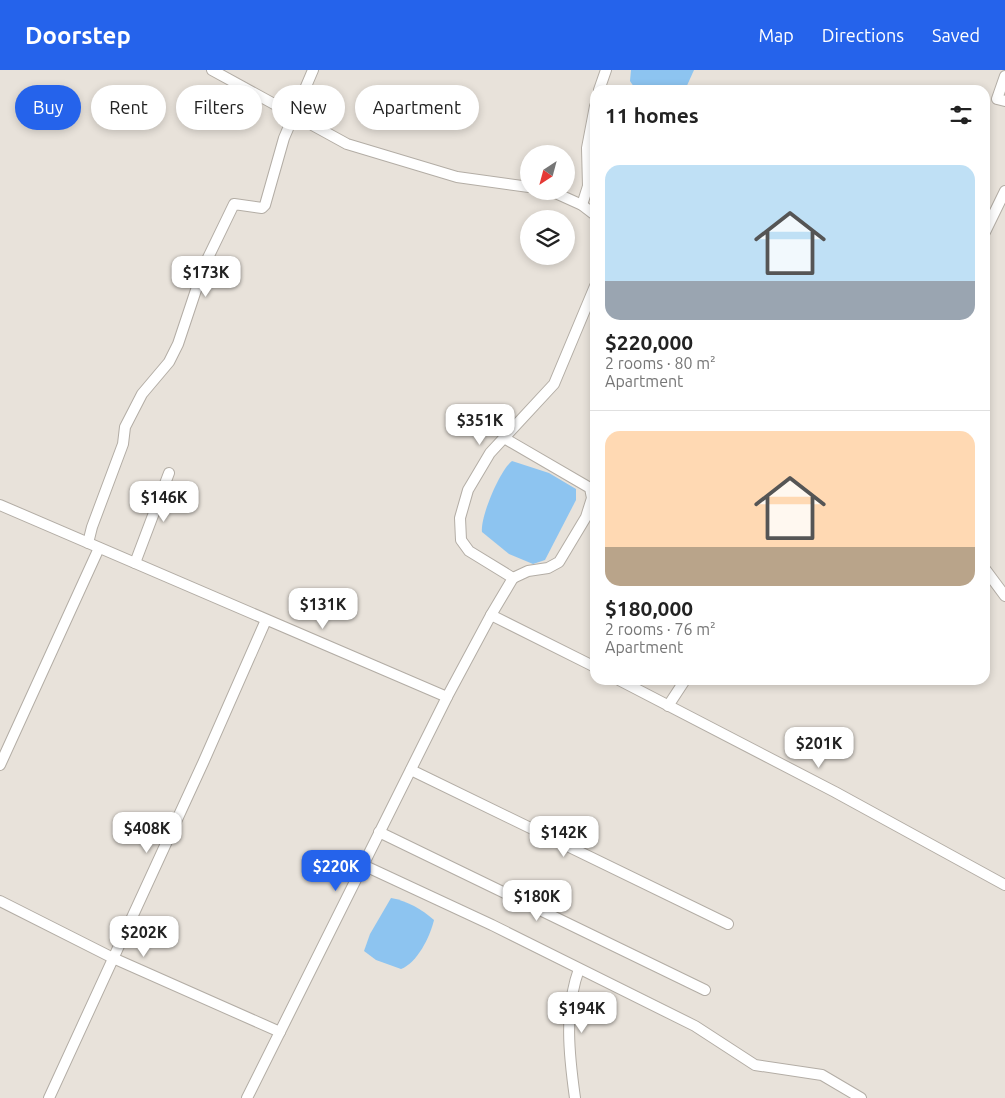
<!DOCTYPE html>
<html lang="en">
<head>
<meta charset="utf-8">
<style>
	:root { --surface:#fff; --page:#f6f6f6; --text:#222; --muted:#767676; --line:#e0e0e0; --accent:#2563eb }
	body { margin:0; font-family:Ubuntu,sans-serif; background:var(--page); color:var(--text); height:100vh; display:flex; flex-direction:column; font-size:19px; white-space:nowrap }
	* { box-sizing:border-box; margin:0 }
	p { font-size:16px; color:var(--muted) }
	.icon { flex:none; width:28px; height:28px; fill:none; stroke:currentColor; stroke-width:2; stroke-linecap:round; stroke-linejoin:round }
	.map { position:relative; flex:1; overflow:hidden }
	.details { position:absolute; left:590px; top:15px; width:400px; height:600px; display:flex; flex-direction:column; background:var(--surface); border-radius:15px; box-shadow:0 2px 8px #0003 }
	.details>* { flex:none }
	.top-card { position:absolute; left:15px; top:15px; width:475px; height:45px; display:flex; gap:10px }
	.needle { width:32px; rotate:216deg }
	.controls { position:absolute; left:520px; top:75px; display:grid; gap:10px }
	.controls a { display:grid; place-items:center; width:55px; height:55px; border-radius:50%; background:var(--surface); box-shadow:0 2px 8px #0003; font-size:25px }
	.price { position:absolute; translate:-50% -42px; padding:0 11px; border-radius:10px; background:#fff; color:#222; font-size:16px; line-height:32px; filter:drop-shadow(0 1px 2px #0008) }
	.price::after { content:''; position:absolute; left:50%; top:30px; width:15px; height:11px; margin-left:-8px; background:inherit; clip-path:polygon(0 0,100% 0,50% 100%) }
	.price.on { background:var(--accent); color:#fff }
	ul { padding:0; list-style:none }
	li { display:grid; align-content:center; gap:10px; height:265px; padding:0 15px }
	li+li { border-top:1px solid var(--line) }
	li span { display:grid; place-items:center; height:155px; border-radius:15px; color:#555 }
	li>.icon { margin-inline-start:auto }
	span .icon { width:90px; height:90px; fill:#fffc; stroke-width:1 }
	li b { font-size:21px }
	h2 { display:flex; justify-content:space-between; align-items:center; height:60px; padding:0 15px; font-size:21px }
	.chip { padding:0 18px; border-radius:22px; background:var(--surface); box-shadow:0 2px 8px #0003; font-size:18px; line-height:45px }
	.chip.on { background:var(--accent); color:#fff }
	header { display:flex; align-items:center; gap:30px; box-sizing:border-box; height:70px; padding:0 25px; background:var(--accent); color:#fff }
	header strong { font-size:24px }
	nav { display:flex; gap:28px; margin-inline-start:auto; font-size:18px }
	.map>svg:first-child { display:block }
	.water { fill:#8dc4f0 }
	.lines { fill:none; stroke-linecap:round; stroke-linejoin:round }
	.street-casing { stroke:#b3ada5; stroke-width:12 }
	.street { stroke:#fff; stroke-width:10 }
</style>
</head>
<body>
<header>
<strong>Doorstep</strong>
<nav><a>Map</a><a>Directions</a><a>Saved</a></nav>
</header>
<div class="map">
<svg width="1005" height="1028" viewBox="0 0 1005 1028">
	<rect width="100%" height="100%" fill="#e8e2da"/>
	<!-- water -->
	<g class="water">
		<polygon points="631,0 694,0 685,20 636,20 630,11"/>
		<path d="M512,391l37,12 27,16v11l-31,60 -12,4 -24,-10 -27,-22c-2,-15 18,-62 30,-71z"/>
		<path d="M391,828c17,3 30,11 43,22 -4,17 -17,43 -33,49l-25,-9 -12,-9 6,-17z"/>
	</g>
	<g class="lines">
		<defs>
			<g id="street">
				<polyline points="212,0 347,74 457,107 529,117"/>
				<polyline points="1005,6 997,29 1005,31"/>
				<polyline points="599,20 606,0"/>
				<polyline points="551,121 582,135 595,145"/>
				<polyline points="582,135 588,116 587,78 595,36"/>
				<polyline points="985,162 1005,121"/>
				<polyline points="504,368 590,418 592,428 586,447 559,492 548,498 528,501 513,508"/>
				<polyline points="0,435 447,627 491,545 595,597"/>
				<polyline points="88,473 92,457 123,374 125,357 142,324 169,292 178,274 204,196 234,134 262,138 265,135 284,68 313,0"/>
				<polyline points="135,493 169,403"/>
				<polyline points="985,499 1005,526"/>
				<polyline points="491,545 513,508 469,481 461,470 460,448 468,420 490,383 554,314 595,216"/>
				<polyline points="619,610 835,722 1005,815"/>
				<polyline points="668,636 685,610"/>
				<polyline points="0,695 99,478"/>
				<polyline points="411,700 728,854"/>
				<polyline points="379,762 705,920"/>
				<polyline points="363,795 492,855 695,956 755,995 822,1005 861,1028"/>
				<polyline points="0,831 113,888 280,962"/>
				<polyline points="49,1028 203,693 266,550"/>
				<polyline points="247,1028 447,627"/>
				<path d="M575,1028c-6,-43 -11,-87 4,-129"/>
			</g>
		</defs>
		<!-- street casing -->
		<use href="#street" class="street-casing"/>
		<!-- street -->
		<use href="#street" class="street"/>
	</g>
</svg>
<div class="controls">
<a><svg class="needle" viewBox="-14 -14 28 28"><path d="M0-13l5 13h-10z" fill="#e53935"/><path d="M0 13l5-13h-10z" fill="#767676"/></svg></a>
<a><svg class="icon" aria-label="layers" viewBox="0 0 24 24"><path d="M12 4l9 5-9 5-9-5zM3 14l9 5 9-5"/></svg></a>
</div>
<b class="price" style="left:206px;top:228px">$173K</b>
<b class="price" style="left:480px;top:376px">$351K</b>
<b class="price" style="left:164px;top:453px">$146K</b>
<b class="price" style="left:323px;top:560px">$131K</b>
<b class="price" style="left:819px;top:699px">$201K</b>
<b class="price" style="left:147px;top:784px">$408K</b>
<b class="price" style="left:564px;top:788px">$142K</b>
<b class="price on" style="left:336px;top:822px">$220K</b>
<b class="price" style="left:537px;top:852px">$180K</b>
<b class="price" style="left:144px;top:888px">$202K</b>
<b class="price" style="left:582px;top:964px">$194K</b>
<div class="top-card">
<a class="chip on">Buy</a>
<a class="chip">Rent</a>
<a class="chip">Filters</a>
<a class="chip">New</a>
<a class="chip">Apartment</a>
</div>
<section class="details">
<h2>11 homes<svg class="icon" aria-label="filters" viewBox="0 0 24 24"><path d="M4 7h16M4 17h16"/><circle cx="9" cy="7" r="2"/><circle cx="15" cy="17" r="2"/></svg></h2>
<ul>
<li><span style="background:linear-gradient(#bfe0f5 75%,#9aa5b1 0)"><svg class="icon" aria-label="home" viewBox="0 0 24 24"><path d="M3 11l9-7 9 7M6 9v11h12V9"/></svg></span><div><b>$220,000</b><p>2 rooms · 80 m²</p><p>Apartment</p></div></li>
<li><span style="background:linear-gradient(#ffd9b3 75%,#b9a48a 0)"><svg class="icon" aria-label="home" viewBox="0 0 24 24"><path d="M3 11l9-7 9 7M6 9v11h12V9"/></svg></span><div><b>$180,000</b><p>2 rooms · 76 m²</p><p>Apartment</p></div></li>
</ul>
</section>
</div>
</body>
</html>
